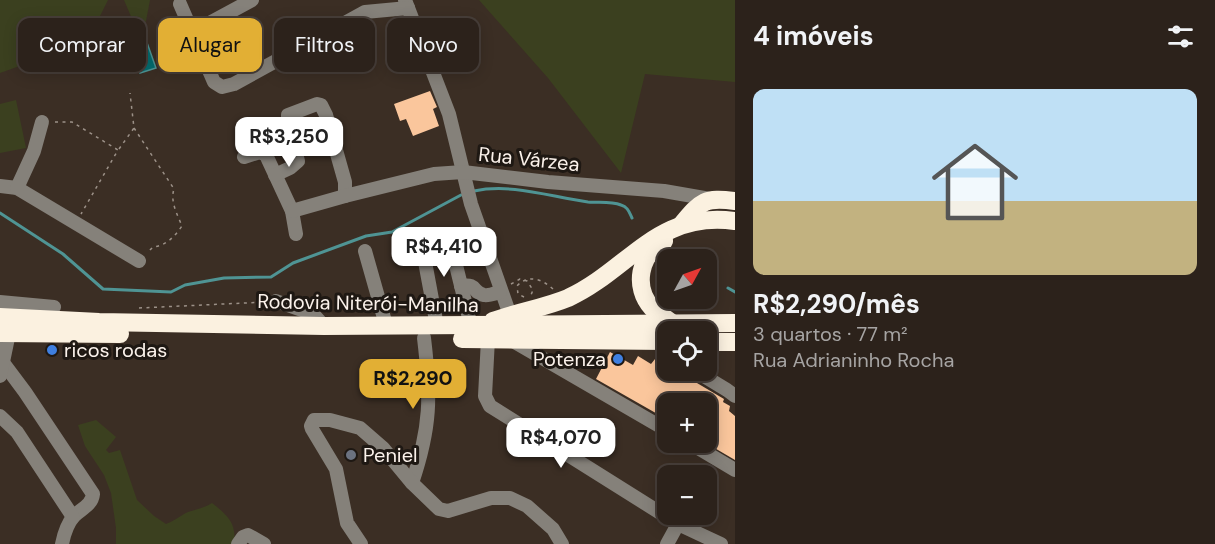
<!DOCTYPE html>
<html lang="pt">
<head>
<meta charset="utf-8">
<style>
	:root { --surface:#2c221b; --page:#342a24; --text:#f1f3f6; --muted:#a6a4a3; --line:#483f3a; --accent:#e2af34 }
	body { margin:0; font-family:"DM Sans",sans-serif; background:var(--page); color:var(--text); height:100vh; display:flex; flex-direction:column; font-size:22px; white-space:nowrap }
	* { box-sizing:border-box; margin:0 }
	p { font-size:20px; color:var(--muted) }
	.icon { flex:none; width:33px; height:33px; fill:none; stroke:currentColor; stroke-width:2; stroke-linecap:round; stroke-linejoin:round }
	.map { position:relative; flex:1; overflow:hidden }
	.details { display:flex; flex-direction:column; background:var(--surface); width:480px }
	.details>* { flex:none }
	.banner { position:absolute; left:18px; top:18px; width:570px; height:54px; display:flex; gap:12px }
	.needle { width:39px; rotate:50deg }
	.controls { position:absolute; left:657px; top:249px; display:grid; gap:12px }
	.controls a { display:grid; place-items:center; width:60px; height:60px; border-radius:12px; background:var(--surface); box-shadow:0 3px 15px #0003,0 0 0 2px var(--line); font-size:30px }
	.price { position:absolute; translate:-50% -51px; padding:0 14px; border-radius:12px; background:#fff; color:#222; font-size:20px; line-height:39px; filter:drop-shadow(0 2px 3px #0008) }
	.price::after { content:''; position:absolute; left:50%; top:36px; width:18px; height:14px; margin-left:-9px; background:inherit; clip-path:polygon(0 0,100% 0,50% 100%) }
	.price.on { background:var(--accent); color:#111 }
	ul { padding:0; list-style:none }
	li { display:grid; align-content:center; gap:12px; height:318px; padding:0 18px }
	li span { display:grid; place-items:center; height:186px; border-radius:12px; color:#555 }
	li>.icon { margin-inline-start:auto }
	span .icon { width:108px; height:108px; fill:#fffc; stroke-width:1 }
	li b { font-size:26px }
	h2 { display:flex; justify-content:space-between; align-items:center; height:72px; padding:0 18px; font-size:26px }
	.chip { padding:0 21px; border-radius:12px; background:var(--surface); box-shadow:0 3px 15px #0003,0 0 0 2px var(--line); font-size:21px; line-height:54px }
	.chip.on { background:var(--accent); color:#111 }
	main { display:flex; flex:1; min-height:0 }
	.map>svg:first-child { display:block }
	.green { fill:#3b401f }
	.water { fill:#056c6f; stroke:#4f9494; stroke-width:1.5 }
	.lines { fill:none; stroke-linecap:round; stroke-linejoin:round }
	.stream { stroke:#4f9494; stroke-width:3 }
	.building { fill:#fac69c }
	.path { stroke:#9c9188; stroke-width:1.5; stroke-dasharray:3 4.5; stroke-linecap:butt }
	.minor { stroke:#85817a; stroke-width:14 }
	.highway { stroke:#fbf1e0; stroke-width:18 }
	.shop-dot { fill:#3f7fe0; stroke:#1e1813; stroke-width:2 }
	.worship-dot { fill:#6b7280; stroke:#1e1813; stroke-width:2 }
	.labels { text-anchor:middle; stroke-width:6; stroke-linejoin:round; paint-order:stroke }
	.street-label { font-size:20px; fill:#fbf2eb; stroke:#1e1813 }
	.poi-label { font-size:20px; fill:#fbf2eb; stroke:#1e1813; text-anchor:start }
</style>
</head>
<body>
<main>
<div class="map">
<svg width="735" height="544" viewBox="0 0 735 544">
	<rect width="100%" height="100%" fill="#3b2e24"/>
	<!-- green -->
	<g class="green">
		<polygon points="0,0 108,0 92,32 88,46 42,58 0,73"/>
		<polygon points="124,0 150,0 146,21 138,33"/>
		<polygon points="479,0 735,0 735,82 645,74 621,173 548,78"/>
		<polygon points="16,100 26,148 0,153 0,104"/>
		<path d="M96,420l20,17 -10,13 3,3 11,-3 17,50 17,16 12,8c8,-3 17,-10 22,-12 9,-3 16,-4 24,-9 15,12 25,20 22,41h-118v-16l-5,-35 -7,-18 -19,-29 -7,-21z"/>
	</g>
	<!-- water -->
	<polygon class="water" points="145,37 156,68 140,73 129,42"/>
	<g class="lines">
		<!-- stream -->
		<g class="stream">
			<path d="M474,191c38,-8 77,6 114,11 11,1 23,-1 33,3 7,2 8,7 11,13"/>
			<polyline points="0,213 63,254 103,289 171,292 185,285 224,278 271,277 293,263 366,236 392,232 461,195"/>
			<polyline points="728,288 735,292"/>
		</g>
	</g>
	<!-- building -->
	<g class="building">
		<polygon points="430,91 437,107 433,109 439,126 413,136 406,119 400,121 394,104"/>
		<polygon points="610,352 633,365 638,356 651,364 655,359 668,366 668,370 675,370 724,399 723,402 730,406 729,411 735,416 735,460 706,443 706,404 668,404 668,420 596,379"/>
	</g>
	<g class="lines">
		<!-- path -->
		<g class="path">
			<polyline points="55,122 72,122 118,150 81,214"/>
			<path d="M134,128l40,61c-4,12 3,25 8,37 -7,10 -16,20 -29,21l-6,6"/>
			<polyline points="119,149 134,128 130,93"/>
			<polyline points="511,284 520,279 527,281 533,290 531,295"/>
			<path d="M524,297l-6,-3 -1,-8c11,-12 26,-7 37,4"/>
			<polyline points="139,308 266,302"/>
			<polyline points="579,366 583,361 583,354"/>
		</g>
		<!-- minor -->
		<g class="minor">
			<polyline points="405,0 449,114 471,204 510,315"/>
			<polyline points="180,4 214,82 222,87 234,84 365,12 408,8"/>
			<polyline points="193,32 252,0"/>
			<polyline points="244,157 260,152 266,155 292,211 296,234"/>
			<polyline points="275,175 290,168 298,161 288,124 288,115 317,104 321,105 326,115 345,182 345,196"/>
			<polyline points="0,186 17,188 139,261"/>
			<polyline points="17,188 34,151 42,122"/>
			<polyline points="292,211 345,196 434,174 463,172 548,182 664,191 710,199"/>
			<polyline points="420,235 437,326"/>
			<polyline points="365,251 386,325"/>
			<polyline points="453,253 471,326"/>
			<path d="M461,286c17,-3 11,7 23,9 5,1 12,-2 16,-3"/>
			<polyline points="276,301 313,314 324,326"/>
			<polyline points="0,302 54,307"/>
			<polyline points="488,339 485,396 490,406 678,524 721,544"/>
			<polyline points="511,340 668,431"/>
			<path d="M4,364l21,28 68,102c-1,11 -12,15 -19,22 -7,8 -10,18 -12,28"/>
			<polyline points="694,370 727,390 735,396"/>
			<polyline points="0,376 9,333"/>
			<polyline points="0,416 17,432 73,517"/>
			<polyline points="688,442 735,470"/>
			<path d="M412,483c19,-56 19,-87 12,-145"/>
			<polyline points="238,544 243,537 248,535 264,544"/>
			<polyline points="361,544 347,523 336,469 312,429 311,426 314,420 330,420 360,428 383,448 412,483 439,509 448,511 491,498 510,498 527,506 553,529 562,544"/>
			<polyline points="667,544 678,524"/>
		</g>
		<!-- highway -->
		<g class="highway">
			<path d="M682,224c19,-23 23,-27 53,-23"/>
			<path d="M664,241c-25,14 -31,46 -12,67 6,6 14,10 20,15"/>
			<polyline points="0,317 99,322 324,326 735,323"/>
			<path d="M493,321c24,-9 51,-13 75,-23 61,-28 89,-88 167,-77"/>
			<polyline points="0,333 120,334"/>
			<polyline points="462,339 668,341"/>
			<polyline points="706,342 735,342"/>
		</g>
	</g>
	<!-- markers -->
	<g class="shop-dot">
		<circle cx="52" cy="350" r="6"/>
		<circle cx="618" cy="359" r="6"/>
	</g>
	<circle class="worship-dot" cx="351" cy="455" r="6"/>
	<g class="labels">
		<!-- street labels -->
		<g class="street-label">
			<text transform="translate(529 159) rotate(6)" y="7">Rua Várzea</text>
			<text transform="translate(368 303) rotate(1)" y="7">Rodovia Niterói-Manilha</text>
		</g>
		<!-- poi labels -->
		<g class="poi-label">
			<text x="64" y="357">ricos rodas</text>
			<text x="606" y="366" text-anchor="end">Potenza</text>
			<text x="363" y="462">Peniel</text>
		</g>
	</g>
</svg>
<div class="controls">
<a><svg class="needle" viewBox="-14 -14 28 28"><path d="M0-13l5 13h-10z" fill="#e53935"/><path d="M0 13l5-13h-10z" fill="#a6a4a3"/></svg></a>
<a><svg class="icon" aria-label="locate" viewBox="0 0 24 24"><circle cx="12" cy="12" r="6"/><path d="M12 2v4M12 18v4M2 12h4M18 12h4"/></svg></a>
<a>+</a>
<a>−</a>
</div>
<b class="price" style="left:289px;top:168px">R$3,250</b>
<b class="price" style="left:444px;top:278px">R$4,410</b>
<b class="price on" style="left:413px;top:410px">R$2,290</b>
<b class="price" style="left:561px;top:469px">R$4,070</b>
<div class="banner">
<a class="chip">Comprar</a>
<a class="chip on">Alugar</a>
<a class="chip">Filtros</a>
<a class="chip">Novo</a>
</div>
</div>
<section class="details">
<h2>4 imóveis<svg class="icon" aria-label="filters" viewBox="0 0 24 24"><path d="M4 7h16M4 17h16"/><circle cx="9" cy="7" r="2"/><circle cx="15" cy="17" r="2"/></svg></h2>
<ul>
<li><span style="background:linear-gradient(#bfe0f5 60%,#c2b280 0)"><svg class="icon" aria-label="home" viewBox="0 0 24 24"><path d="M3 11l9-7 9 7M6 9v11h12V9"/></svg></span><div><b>R$2,290/mês</b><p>3 quartos · 77 m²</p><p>Rua Adrianinho Rocha</p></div></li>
</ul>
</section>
</main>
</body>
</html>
